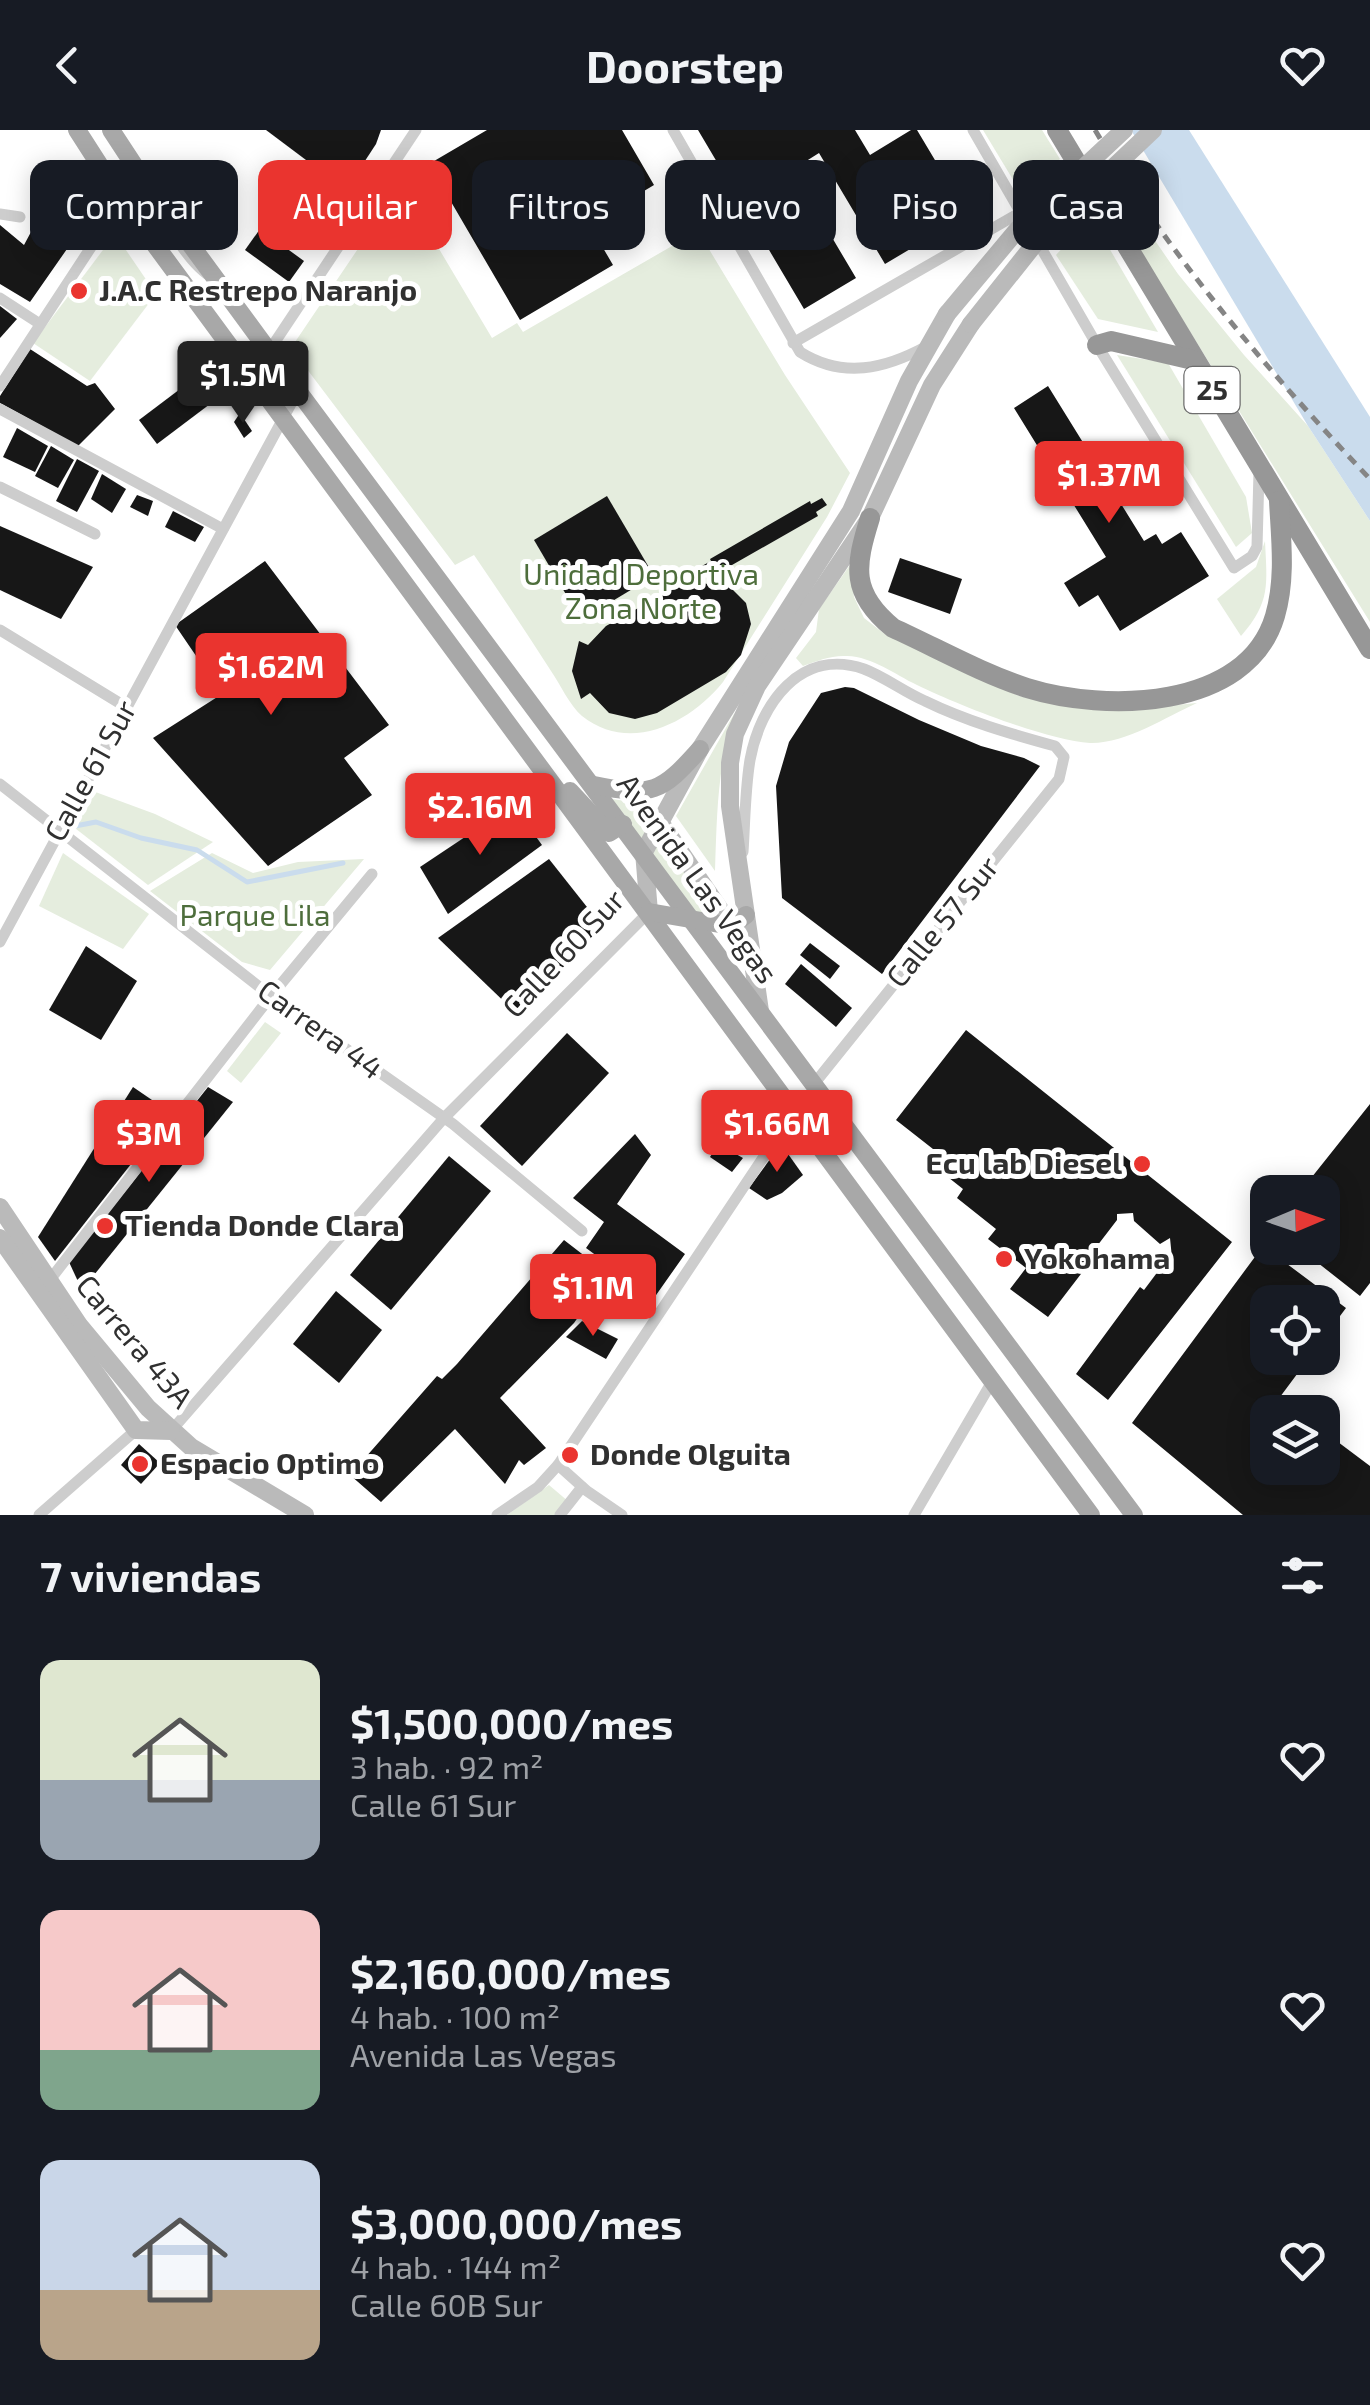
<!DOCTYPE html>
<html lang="es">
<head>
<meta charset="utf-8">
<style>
	:root { --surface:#171b24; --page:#20242c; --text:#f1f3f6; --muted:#9ea1a6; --accent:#ea342f }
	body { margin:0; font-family:"Exo 2",sans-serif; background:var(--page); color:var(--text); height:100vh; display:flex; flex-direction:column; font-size:38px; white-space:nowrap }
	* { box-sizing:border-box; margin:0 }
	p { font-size:32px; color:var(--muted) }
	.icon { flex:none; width:55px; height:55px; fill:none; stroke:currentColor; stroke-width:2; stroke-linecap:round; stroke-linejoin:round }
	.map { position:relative; height:1385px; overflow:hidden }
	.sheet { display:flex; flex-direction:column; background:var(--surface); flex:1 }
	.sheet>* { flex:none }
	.top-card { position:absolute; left:30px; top:30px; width:1310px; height:90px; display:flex; gap:20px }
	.needle { width:65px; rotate:88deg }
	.fabs { position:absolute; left:1250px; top:1045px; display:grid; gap:20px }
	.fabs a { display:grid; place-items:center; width:90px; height:90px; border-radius:20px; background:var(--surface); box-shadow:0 5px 25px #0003; font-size:50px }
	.price { position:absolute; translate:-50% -85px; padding:0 22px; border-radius:10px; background:var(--accent); color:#fff; font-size:32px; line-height:65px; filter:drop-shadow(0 2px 5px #0008) }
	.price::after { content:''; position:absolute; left:50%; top:60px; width:30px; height:22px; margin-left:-15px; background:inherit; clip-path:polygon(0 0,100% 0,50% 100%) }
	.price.on { background:#222; color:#fff }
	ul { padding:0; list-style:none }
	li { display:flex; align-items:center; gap:30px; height:250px; padding:0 40px }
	li span { display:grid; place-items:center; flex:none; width:280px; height:200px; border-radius:20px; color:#555 }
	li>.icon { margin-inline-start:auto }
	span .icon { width:120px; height:120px; fill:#fffc; stroke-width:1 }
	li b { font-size:42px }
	h2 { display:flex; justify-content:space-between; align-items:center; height:120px; padding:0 40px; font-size:42px }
	.tag { padding:0 35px; border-radius:20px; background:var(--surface); box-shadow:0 5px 25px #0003; font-size:35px; line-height:90px }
	.tag.on { background:var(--accent); color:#fff }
	header { display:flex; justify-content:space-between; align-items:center; height:130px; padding:0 40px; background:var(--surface); font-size:45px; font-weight:700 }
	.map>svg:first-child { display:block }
	.green { fill:#e5edde }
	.water { fill:#cadced }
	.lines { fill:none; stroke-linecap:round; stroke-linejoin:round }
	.stream { stroke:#cadced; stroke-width:5 }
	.building { fill:#171717 }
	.street { stroke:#cdcdcd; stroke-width:11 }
	.secondary { stroke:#bababa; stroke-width:18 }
	.primary { stroke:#a8a8a8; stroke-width:18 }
	.highway { stroke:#979797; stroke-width:20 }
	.rail { stroke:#858585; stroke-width:5; stroke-dasharray:10 8; stroke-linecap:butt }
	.secondary-bridge { stroke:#bababa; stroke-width:18 }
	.poi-dot { fill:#ea342f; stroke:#fff; stroke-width:4 }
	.labels { text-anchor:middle; stroke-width:10; stroke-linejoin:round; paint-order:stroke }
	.shield { fill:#fff; stroke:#6e6e6e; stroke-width:2.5 }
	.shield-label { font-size:28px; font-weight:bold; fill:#303030 }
	.poi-label { font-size:30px; font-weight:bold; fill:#303030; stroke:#fff; text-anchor:start }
	.park-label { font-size:30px; fill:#4e6e3c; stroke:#fff }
	.street-label { font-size:30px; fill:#303030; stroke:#fff }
</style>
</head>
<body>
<header><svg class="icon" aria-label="back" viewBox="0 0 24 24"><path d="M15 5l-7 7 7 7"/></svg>Doorstep<svg class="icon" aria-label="heart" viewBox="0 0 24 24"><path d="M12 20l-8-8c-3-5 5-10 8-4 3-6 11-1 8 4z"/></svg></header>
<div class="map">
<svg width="1370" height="1385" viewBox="0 0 1370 1385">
	<rect width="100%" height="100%" fill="#fff"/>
	<!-- green -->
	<g class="green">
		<polygon points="983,0 1042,0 1060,29 1021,63"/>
		<path d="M401,55l91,153 25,-15 6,9 175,-101 87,144 65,98 -23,44 -104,165c-33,41 -93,72 -141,34 -12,-10 -22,-32 -31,-45 -25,-39 -51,-78 -77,-116l-19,10 -164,-217z"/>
		<polygon points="1121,61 1178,144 1244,225 1308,296 1370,391 1370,492 1109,71"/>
		<polygon points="1091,87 1158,202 1098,189 1056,125"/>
		<polygon points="115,104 156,164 90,251 33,213"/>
		<polygon points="1117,225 1168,233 1246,367 1252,403 1236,417"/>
		<path d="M1265,411c2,43 6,61 -24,95l-24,-37 39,-32z"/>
		<path d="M850,435l4,32 10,21 22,17 133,61 51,11 43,4 84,-8c-31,14 -72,41 -107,40 -44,-3 -132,-38 -173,-58 -23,-11 -44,-28 -70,-29 -16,-1 -30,5 -44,10l-7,-8 20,-26 3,-23z"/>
		<path d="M735,582c-18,55 -18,102 -20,159l-39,-55z"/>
		<polygon points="90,660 155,684 213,712 148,755 71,695"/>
		<polygon points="612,669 639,673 713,776 697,787"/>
		<polygon points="63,723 149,784 123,819 39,776"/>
		<polygon points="212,723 253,743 298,732 364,729 270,840 242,832 150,761"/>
		<polygon points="265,892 281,903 241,953 227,941"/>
		<polygon points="549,1355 569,1372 557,1385 507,1385"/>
	</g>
	<!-- water -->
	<polygon class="water" points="1131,0 1189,0 1370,287 1370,391 1308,296"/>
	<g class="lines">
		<!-- stream -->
		<polyline class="stream" points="70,697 96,692 141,708 197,720 247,752 343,733"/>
	</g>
	<!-- building -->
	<g class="building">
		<polygon points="266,0 381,0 376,14 346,60"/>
		<polygon points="487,0 622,0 654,55 589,94 613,135 520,190 429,34"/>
		<polygon points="698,0 855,0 870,25 911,0 917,0 960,72 914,100 922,112 885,134 819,23 792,40 856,148 804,179"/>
		<polygon points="280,34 342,88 317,116 267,72 270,68 259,58"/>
		<polygon points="53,61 83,96 30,172 0,154 0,95 24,115"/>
		<polygon points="260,99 304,131 289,152 245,120"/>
		<polygon points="0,176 17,189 0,208"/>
		<polygon points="30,219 87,256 95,253 115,279 78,316 0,273 0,266"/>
		<polygon points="196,247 214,271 157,314 139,290"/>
		<polygon points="1048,256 1144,411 1156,404 1162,414 1181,402 1209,446 1120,501 1098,465 1079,477 1064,453 1106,427 1014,278"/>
		<polygon points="240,283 252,301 244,308 234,292"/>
		<polygon points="17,298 48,316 35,342 3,327"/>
		<polygon points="51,316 74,330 58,358 35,346"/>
		<polygon points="77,329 99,341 77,382 56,371"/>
		<polygon points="102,344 126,359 112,383 91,369"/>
		<polygon points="137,365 153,371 148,386 130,377"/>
		<polygon points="607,366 654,446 581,490 534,410"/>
		<polygon points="822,368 827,375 816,382 818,386 718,443 716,439 705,445 700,437 711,431 710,429 810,371 811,374"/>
		<polygon points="173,381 204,397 195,412 165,397"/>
		<polygon points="0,396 93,437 61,489 0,460"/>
		<polygon points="900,428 962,449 950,484 888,462"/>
		<polygon points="265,431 389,595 344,628 372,665 268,736 153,608 222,564 175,495"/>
		<polygon points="698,452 722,457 725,452 746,473 751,494 741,525 726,542 657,583 635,589 609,583 590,563 581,569 572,541 579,511 588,515 606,496 674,458"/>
		<polygon points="845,557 854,558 919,590 981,616 1024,628 1040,636 882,844 782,768 776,656 789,612 821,563"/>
		<polygon points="513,675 542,715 448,784 420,737"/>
		<polygon points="549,729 602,796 518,885 438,808"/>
		<polygon points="810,813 840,836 830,849 800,825"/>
		<polygon points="86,816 137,851 101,910 49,880"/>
		<polygon points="801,834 852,878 836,897 785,854"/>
		<polygon points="966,900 1232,1112 1108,1270 1076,1244 1140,1157 1144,1160 1168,1128 1172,1128 1170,1108 1160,1114 1134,1091 1133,1083 1117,1084 1117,1090 1094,1120 1097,1123 1048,1187 1010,1159 1026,1138 988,1109 996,1099 957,1068 963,1059 925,1029 933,1019 896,990"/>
		<polygon points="567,903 609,943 522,1036 480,996"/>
		<polygon points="133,957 171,983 55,1131 38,1107"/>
		<polygon points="208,957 233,972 82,1160 69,1132"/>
		<polygon points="744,960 767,993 744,1025 706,1001"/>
		<polygon points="1370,974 1370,1153 1360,1166 1299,1118 1322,1118 1322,1062 1300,1062"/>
		<polygon points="635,1004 651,1025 617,1074 685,1124 654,1168 586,1118 604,1092 573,1068"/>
		<polygon points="718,1014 743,1028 732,1042 710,1027"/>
		<polygon points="781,1014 803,1045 782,1063 767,1070 749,1058"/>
		<polygon points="449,1026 491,1061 391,1180 350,1145"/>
		<polygon points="564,1110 608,1144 574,1193 500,1268 546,1318 524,1335 519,1330 505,1354 455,1299 381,1372 350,1345 437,1246 442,1249 457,1234"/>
		<polygon points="1263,1116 1346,1178 1322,1210 1322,1172 1268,1172 1268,1228 1309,1228 1280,1267 1300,1282 1268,1282 1268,1338 1322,1338 1322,1300 1370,1336 1370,1385 1243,1385 1132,1293"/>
		<polygon points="336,1161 382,1200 339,1253 293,1214"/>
		<polygon points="582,1191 618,1209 606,1229 566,1207"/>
		<polygon points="139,1314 160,1333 141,1354 121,1335"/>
	</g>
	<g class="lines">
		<!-- street -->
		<g class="street">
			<path d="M673,0l127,222c43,27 85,17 127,-6"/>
			<polyline points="973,0 1097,215 1234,438 1252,426 1257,417 1259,342"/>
			<polyline points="0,84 20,87"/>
			<polyline points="0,168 40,194"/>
			<polyline points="793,213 1021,82"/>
			<polyline points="269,221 416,0"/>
			<path d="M0,256l122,-186 8,-2c35,11 49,55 77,76"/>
			<polyline points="0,279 223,399"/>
			<polyline points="0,357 95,404"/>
			<polyline points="0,500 126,577"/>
			<polyline points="0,654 271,866 453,994 582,1101"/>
			<path d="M743,722c2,-30 2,-62 7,-92 10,-55 50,-113 114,-91 21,8 40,23 61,32 41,20 86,33 130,45l9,11 -5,22 -245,305"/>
			<polyline points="0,812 298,261"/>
			<polyline points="49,1151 271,866 372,744"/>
			<polyline points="171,1301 444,988 649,782"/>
			<polyline points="558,1335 587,1361 622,1385"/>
			<polyline points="39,1385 136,1300"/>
			<polyline points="497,1385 538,1357 558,1335 795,980"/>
			<polyline points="560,1385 582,1357"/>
			<polyline points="914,1385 993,1250"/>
		</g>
		<!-- secondary -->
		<g class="secondary">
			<polyline points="660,692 736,803"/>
			<polyline points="649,782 644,722 700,619 851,381 909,251 947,184"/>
			<polyline points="760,881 730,676 730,633 735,604 757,556 870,388 932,255 971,194"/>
			<polyline points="0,1077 79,1195 148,1278 191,1317 305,1385"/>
			<polyline points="0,1108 136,1300 171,1301"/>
		</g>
		<!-- primary -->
		<g class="primary">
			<polyline points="77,0 122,70 1091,1385"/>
			<polyline points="111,0 149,58 298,261 1134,1385"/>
			<path d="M594,655c58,12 67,8 106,-36"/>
			<polyline points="570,661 609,703 623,694"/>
			<polyline points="649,782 731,796 746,785"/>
		</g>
		<!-- highway -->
		<g class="highway">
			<polyline points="1057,0 1370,519"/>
			<polyline points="1097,215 1111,211 1193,230"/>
			<path d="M870,388c-15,48 -20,75 23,110 44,20 88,45 134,60 77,24 220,23 248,-72 11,-38 6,-77 4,-115"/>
		</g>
		<!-- rail -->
		<path class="rail" d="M1095,0c77,129 172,240 275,349"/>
		<!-- secondary-bridge -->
		<g class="secondary-bridge">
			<polyline points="947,184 1018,99 1124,0"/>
			<polyline points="971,194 1041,106 1153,0"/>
		</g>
	</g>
	<!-- markers -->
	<g class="poi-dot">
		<circle cx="79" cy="161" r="10"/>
		<circle cx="1142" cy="1034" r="10"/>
		<circle cx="105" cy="1096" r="10"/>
		<circle cx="1004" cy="1129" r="10"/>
		<circle cx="570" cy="1325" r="10"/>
		<circle cx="140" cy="1334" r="10"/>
	</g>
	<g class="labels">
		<!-- shield labels -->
		<rect class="shield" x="1184.5" y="237" width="55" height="46" rx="8"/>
		<g class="shield-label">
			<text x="1212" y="270">25</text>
		</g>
		<!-- poi labels -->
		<g class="poi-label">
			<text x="99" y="171">J.A.C Restrepo Naranjo</text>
			<text x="1122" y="1044" text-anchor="end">Ecu lab Diesel</text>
			<text x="125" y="1106">Tienda Donde Clara</text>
			<text x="1024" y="1139">Yokohama</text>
			<text x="590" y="1335">Donde Olguita</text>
			<text x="160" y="1344">Espacio Optimo</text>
		</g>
		<!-- park labels -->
		<g class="park-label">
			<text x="641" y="455">Unidad Deportiva<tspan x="641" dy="34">Zona Norte</tspan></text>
			<text x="255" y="796">Parque Lila</text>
		</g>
		<!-- street labels -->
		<g class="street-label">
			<text transform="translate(91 641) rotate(-61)" y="10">Calle 61 Sur</text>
			<text transform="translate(697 749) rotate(54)" y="10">Avenida Las Vegas</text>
			<text transform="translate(943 792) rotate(-51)" y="10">Calle 57 Sur</text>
			<text transform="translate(564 824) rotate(-47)" y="10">Calle 60 Sur</text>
			<text transform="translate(320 900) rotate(36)" y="10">Carrera 44</text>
			<text transform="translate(134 1212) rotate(50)" y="10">Carrera 43A</text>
		</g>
	</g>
</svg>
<div class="fabs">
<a><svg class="needle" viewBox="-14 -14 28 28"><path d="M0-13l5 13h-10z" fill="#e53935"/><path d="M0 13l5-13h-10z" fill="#9ea1a6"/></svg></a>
<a><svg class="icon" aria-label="locate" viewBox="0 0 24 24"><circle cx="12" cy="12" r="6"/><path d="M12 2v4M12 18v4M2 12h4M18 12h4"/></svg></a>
<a><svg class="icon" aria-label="layers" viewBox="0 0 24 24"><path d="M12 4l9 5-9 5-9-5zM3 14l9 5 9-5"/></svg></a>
</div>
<b class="price on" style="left:243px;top:296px">$1.5M</b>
<b class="price" style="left:1109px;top:396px">$1.37M</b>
<b class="price" style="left:271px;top:588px">$1.62M</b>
<b class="price" style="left:480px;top:728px">$2.16M</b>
<b class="price" style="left:777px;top:1045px">$1.66M</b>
<b class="price" style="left:149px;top:1055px">$3M</b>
<b class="price" style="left:593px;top:1209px">$1.1M</b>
<div class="top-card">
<a class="tag">Comprar</a>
<a class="tag on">Alquilar</a>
<a class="tag">Filtros</a>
<a class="tag">Nuevo</a>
<a class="tag">Piso</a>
<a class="tag">Casa</a>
</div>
</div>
<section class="sheet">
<h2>7 viviendas<svg class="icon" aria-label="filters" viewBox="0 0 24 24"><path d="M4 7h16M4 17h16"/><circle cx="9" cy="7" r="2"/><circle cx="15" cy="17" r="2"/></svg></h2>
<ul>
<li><span style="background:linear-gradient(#dfe7d0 60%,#9aa5b1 0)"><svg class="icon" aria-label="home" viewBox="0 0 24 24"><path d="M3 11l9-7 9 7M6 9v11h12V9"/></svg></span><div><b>$1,500,000/mes</b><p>3 hab. · 92 m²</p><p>Calle 61 Sur</p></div><svg class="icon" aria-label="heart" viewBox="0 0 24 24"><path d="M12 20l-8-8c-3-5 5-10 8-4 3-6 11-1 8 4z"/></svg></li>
<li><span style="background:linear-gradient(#f6c9c9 70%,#7fa58c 0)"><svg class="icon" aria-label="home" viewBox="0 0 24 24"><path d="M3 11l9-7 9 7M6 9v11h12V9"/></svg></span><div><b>$2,160,000/mes</b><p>4 hab. · 100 m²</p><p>Avenida Las Vegas</p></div><svg class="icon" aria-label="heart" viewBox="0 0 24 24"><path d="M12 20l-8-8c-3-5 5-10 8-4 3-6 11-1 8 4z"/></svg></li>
<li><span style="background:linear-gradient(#c9d6e8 65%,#b9a48a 0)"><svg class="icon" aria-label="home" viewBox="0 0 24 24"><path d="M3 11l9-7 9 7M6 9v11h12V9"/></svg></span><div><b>$3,000,000/mes</b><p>4 hab. · 144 m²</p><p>Calle 60B Sur</p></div><svg class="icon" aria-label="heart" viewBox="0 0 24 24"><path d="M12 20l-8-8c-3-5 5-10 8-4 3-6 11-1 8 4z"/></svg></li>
</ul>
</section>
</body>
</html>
